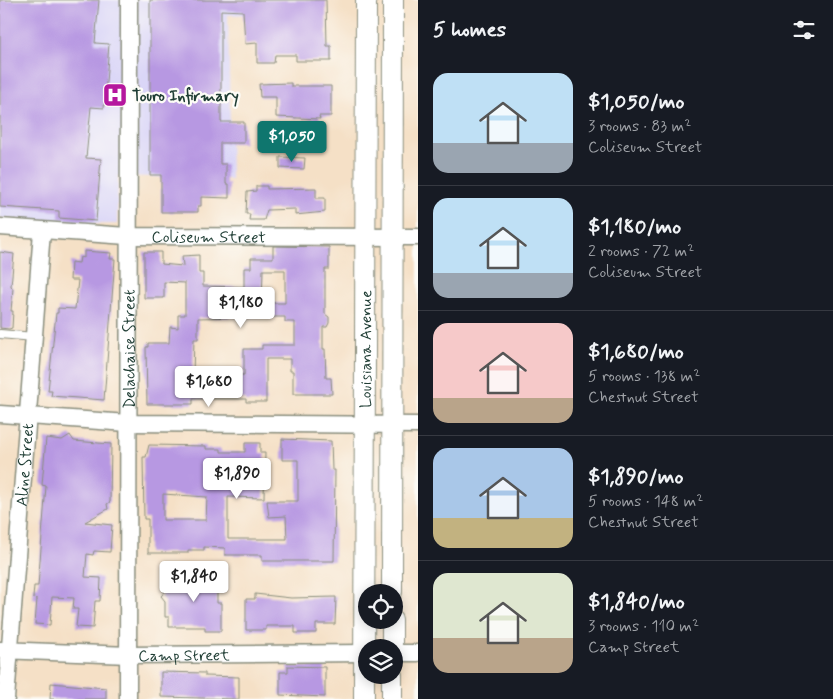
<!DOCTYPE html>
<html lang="en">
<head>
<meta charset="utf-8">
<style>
	:root { --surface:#171b24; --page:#242831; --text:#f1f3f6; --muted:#9ea1a6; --line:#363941; --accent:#0f766e }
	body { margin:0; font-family:Mynerve,sans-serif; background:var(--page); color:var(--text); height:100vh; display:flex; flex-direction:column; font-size:19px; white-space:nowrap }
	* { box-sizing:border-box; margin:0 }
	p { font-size:16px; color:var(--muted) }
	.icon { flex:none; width:28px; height:28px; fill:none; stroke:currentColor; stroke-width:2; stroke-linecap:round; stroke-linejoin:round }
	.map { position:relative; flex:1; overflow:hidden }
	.details { display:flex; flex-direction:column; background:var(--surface); width:415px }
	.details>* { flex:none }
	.fabs { position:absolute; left:358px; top:584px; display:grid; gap:10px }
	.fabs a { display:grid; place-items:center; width:45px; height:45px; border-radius:50%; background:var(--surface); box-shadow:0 2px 12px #0003; font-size:25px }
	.price { position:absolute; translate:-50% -42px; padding:0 11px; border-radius:5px; background:#fff; color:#222; font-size:16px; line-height:32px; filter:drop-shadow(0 1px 2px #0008) }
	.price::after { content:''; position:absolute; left:50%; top:30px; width:15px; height:11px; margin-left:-8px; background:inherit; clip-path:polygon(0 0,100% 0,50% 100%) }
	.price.selected { background:var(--accent); color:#fff }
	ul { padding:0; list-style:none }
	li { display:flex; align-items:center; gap:15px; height:125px; padding:0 15px }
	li+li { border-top:1px solid var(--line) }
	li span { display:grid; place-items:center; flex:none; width:140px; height:100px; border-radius:15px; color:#555 }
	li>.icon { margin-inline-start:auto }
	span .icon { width:60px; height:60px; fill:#fffc; stroke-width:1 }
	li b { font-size:21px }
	h2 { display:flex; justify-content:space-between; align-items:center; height:60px; padding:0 15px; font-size:21px }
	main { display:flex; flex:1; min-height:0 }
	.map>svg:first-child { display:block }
	.built { fill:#dad6f7 }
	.building { fill:#b798e2; fill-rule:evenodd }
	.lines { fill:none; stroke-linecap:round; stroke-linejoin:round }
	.service-casing { stroke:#8a8e7d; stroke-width:10 }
	.minor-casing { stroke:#8a8e7d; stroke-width:19 }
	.tertiary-casing { stroke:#8a8e7d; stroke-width:22 }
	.service { stroke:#fff; stroke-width:8 }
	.minor { stroke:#fff; stroke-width:16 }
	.tertiary { stroke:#fff; stroke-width:20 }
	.labels { text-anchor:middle; stroke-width:4.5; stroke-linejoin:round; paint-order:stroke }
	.poi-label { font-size:16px; font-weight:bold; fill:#1f3d34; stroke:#fdfcf7; text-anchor:start }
	.street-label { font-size:16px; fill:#1f3d34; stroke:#fdfcf7 }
</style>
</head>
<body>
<main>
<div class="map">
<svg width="418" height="699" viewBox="0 0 418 699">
	<rect width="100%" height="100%" fill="#fdfcf7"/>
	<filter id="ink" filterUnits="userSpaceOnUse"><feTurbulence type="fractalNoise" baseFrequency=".02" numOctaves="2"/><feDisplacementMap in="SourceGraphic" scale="10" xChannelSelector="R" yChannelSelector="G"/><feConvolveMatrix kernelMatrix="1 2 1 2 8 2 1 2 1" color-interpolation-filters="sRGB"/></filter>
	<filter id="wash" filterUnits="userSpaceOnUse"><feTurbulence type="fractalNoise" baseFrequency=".0096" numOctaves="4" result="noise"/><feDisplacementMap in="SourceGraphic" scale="20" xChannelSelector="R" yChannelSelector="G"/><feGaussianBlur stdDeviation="1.12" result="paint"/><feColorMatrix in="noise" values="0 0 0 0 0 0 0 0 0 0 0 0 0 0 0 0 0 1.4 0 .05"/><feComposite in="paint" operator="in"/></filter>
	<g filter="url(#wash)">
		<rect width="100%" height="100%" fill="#f5e0c6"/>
		<!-- built -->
		<polygon class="built" points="0,0 264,0 264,14 228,15 231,179 118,176 117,224 52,224 0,218"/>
		<g id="blocks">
			<!-- building -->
			<g class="building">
				<polygon points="0,0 99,0 95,43 109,44 104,108 91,107 86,158 101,159 96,221 59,218 59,211 0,207"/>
				<polygon points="150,0 326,0 327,46 331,46 331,61 296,61 296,55 275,55 274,63 257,63 257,43 245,44 243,11 221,10 221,122 244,122 244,143 220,143 220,164 226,164 226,184 229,184 229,198 201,197 201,206 198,206 198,212 161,212 161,175 150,175"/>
				<polygon points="291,83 291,86 331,86 331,116 319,116 320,119 276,117 276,97 260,97 259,84"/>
				<polygon points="280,157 305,158 304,169 280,168"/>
				<polygon points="256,186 267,186 267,189 316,188 316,198 325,198 325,212 295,215 295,209 267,210 264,220 249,220 250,214 246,214 247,192 256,191"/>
				<path d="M273,246l56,1v22h-4v45l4,3v6l-2,4h-4v22h2l1,29h5l1,16h-39v-23h-3v-12h-24v43h-20v-3h-53v5h-46l-1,-57h2v-4h21l1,-16 8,1v-13h7v-32l-21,-1v16h-20v-46h17v12l22,2 -1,-10 17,-1v18h4v13l41,1v-19h7v-10h22zM263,270h22v33h-23zM236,317h49v5h10v23h-33v4h-18v26h-51l1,-36h4v-21z"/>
				<polygon points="84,251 111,253 110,259 115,259 104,400 51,396 52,391 48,391 56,313 58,313 58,308 75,309 78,280 70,280 71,262 79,263 80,257 84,258"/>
				<polygon points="0,252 14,254 11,286 13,288 11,311 13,311 12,328 9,329 0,328"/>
				<polygon points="70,435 74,441 111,444 110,502 107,504 108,509 85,522 112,525 110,552 94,551 93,555 87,554 85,577 101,578 100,601 95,601 93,628 76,627 78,609 73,609 74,598 52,597 50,625 35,624 37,599 33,598 34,586 38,586 46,486 42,485 46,438 62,440"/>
				<path d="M282,439l49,2 1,29h3l-1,91h-72v-6h-37v-7l-21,-1v3h-16v3h-40v-34h-4l-1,-62h3l3,-12 57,1v3h15v3h24v-9h15v10h5l-1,45 -36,-1v42h59l-1,-23 -17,1 -2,-16h31v-41h-16zM163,494l44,3 -1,23h-43z"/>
				<polygon points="182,572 195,572 195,576 217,576 217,603 221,603 221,631 205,631 205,627 169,627 169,617 165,617 165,601 161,596 170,586 182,586"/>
				<polygon points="255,594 291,598 336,597 335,624 316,624 316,633 295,633 295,626 266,626 266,630 246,630 246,599 255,599"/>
				<polygon points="288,666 325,667 325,697 280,695 280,672 288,672"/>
				<polygon points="161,672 205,673 205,676 239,677 239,699 161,697"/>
				<polygon points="51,683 106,688 106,699 50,699"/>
			</g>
		</g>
	</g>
	<g filter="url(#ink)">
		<use href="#blocks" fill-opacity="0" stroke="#8a8e7d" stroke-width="1"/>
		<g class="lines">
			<defs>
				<polyline id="service" points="0,334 34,337"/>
				<g id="minor">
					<path id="s1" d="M0,227l127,9 291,1"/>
					<polyline points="0,414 128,423 418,425"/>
					<path id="s2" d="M0,650l129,5 237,-2"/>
					<polyline points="394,653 418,653"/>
					<path id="s3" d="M6,699l36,-468"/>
					<path id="s4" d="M128,699l1,-699"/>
				</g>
				<g id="tertiary">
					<polyline points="392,592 393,0"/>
					<polyline points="392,620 392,648"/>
					<polyline points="392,675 392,699"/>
					<path id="s5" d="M364,699l2,-699"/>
				</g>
			</defs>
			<!-- service casing -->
			<use href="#service" class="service-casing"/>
			<!-- minor casing -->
			<use href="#minor" class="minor-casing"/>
			<!-- tertiary casing -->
			<use href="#tertiary" class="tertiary-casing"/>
			<!-- service -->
			<use href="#service" class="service"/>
			<!-- minor -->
			<use href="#minor" class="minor"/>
			<!-- tertiary -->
			<use href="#tertiary" class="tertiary"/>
		</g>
	</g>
	<!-- icons -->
	<defs>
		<symbol id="hospital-square" viewBox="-11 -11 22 22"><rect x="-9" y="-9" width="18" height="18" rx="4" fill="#b5179e" stroke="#fdfcf7"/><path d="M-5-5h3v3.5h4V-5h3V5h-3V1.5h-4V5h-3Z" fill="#fff"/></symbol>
	</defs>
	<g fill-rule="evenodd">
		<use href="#hospital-square" x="101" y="81" width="28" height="28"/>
	</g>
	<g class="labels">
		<!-- poi labels -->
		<g class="poi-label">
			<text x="132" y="101">Touro Infirmary</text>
		</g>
		<!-- street labels -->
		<g class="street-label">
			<text dy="6" stroke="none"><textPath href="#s1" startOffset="209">Coliseum Street</textPath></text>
			<text dy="6" stroke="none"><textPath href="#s4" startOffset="350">Delachaise Street</textPath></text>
			<text dy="6" stroke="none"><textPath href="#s5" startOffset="350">Louisiana Avenue</textPath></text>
			<text dy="6" stroke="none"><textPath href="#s3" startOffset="235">Aline Street</textPath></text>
			<text dy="6" stroke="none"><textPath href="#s2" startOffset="184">Camp Street</textPath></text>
		</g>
	</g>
</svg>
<div class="fabs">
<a><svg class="icon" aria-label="locate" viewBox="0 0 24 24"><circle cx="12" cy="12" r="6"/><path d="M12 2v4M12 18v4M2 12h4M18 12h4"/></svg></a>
<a><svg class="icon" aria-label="layers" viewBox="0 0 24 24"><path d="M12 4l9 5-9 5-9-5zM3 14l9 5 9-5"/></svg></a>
</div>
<b class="price selected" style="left:292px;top:163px">$1,050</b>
<b class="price" style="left:241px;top:329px">$1,180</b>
<b class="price" style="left:209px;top:408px">$1,680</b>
<b class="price" style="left:237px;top:500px">$1,890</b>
<b class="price" style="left:194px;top:603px">$1,840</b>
</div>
<section class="details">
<h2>5 homes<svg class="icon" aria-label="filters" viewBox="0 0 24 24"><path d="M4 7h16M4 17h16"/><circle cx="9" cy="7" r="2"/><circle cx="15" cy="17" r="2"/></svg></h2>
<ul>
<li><span style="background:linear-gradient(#bfe0f5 70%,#9aa5b1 0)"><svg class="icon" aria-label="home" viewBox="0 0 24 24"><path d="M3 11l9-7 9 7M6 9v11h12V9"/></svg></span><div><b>$1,050/mo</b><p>3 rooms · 83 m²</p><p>Coliseum Street</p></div></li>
<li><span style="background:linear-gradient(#bfe0f5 75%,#9aa5b1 0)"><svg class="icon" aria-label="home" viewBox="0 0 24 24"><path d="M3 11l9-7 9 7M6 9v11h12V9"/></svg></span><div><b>$1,180/mo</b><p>2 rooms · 72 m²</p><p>Coliseum Street</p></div></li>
<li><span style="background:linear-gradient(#f6c9c9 75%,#b9a48a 0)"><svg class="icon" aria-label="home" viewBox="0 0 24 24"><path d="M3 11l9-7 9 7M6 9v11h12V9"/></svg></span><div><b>$1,680/mo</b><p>5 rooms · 138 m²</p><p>Chestnut Street</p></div></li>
<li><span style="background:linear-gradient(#a9c7e8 70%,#c2b280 0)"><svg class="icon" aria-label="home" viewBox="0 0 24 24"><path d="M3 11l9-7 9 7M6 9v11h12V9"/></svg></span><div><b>$1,890/mo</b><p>5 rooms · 148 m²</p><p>Chestnut Street</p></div></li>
<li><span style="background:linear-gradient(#dfe7d0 65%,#b9a48a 0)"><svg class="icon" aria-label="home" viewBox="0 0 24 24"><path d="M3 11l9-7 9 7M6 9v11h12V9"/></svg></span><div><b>$1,840/mo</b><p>3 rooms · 110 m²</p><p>Camp Street</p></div></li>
</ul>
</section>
</main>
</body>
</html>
